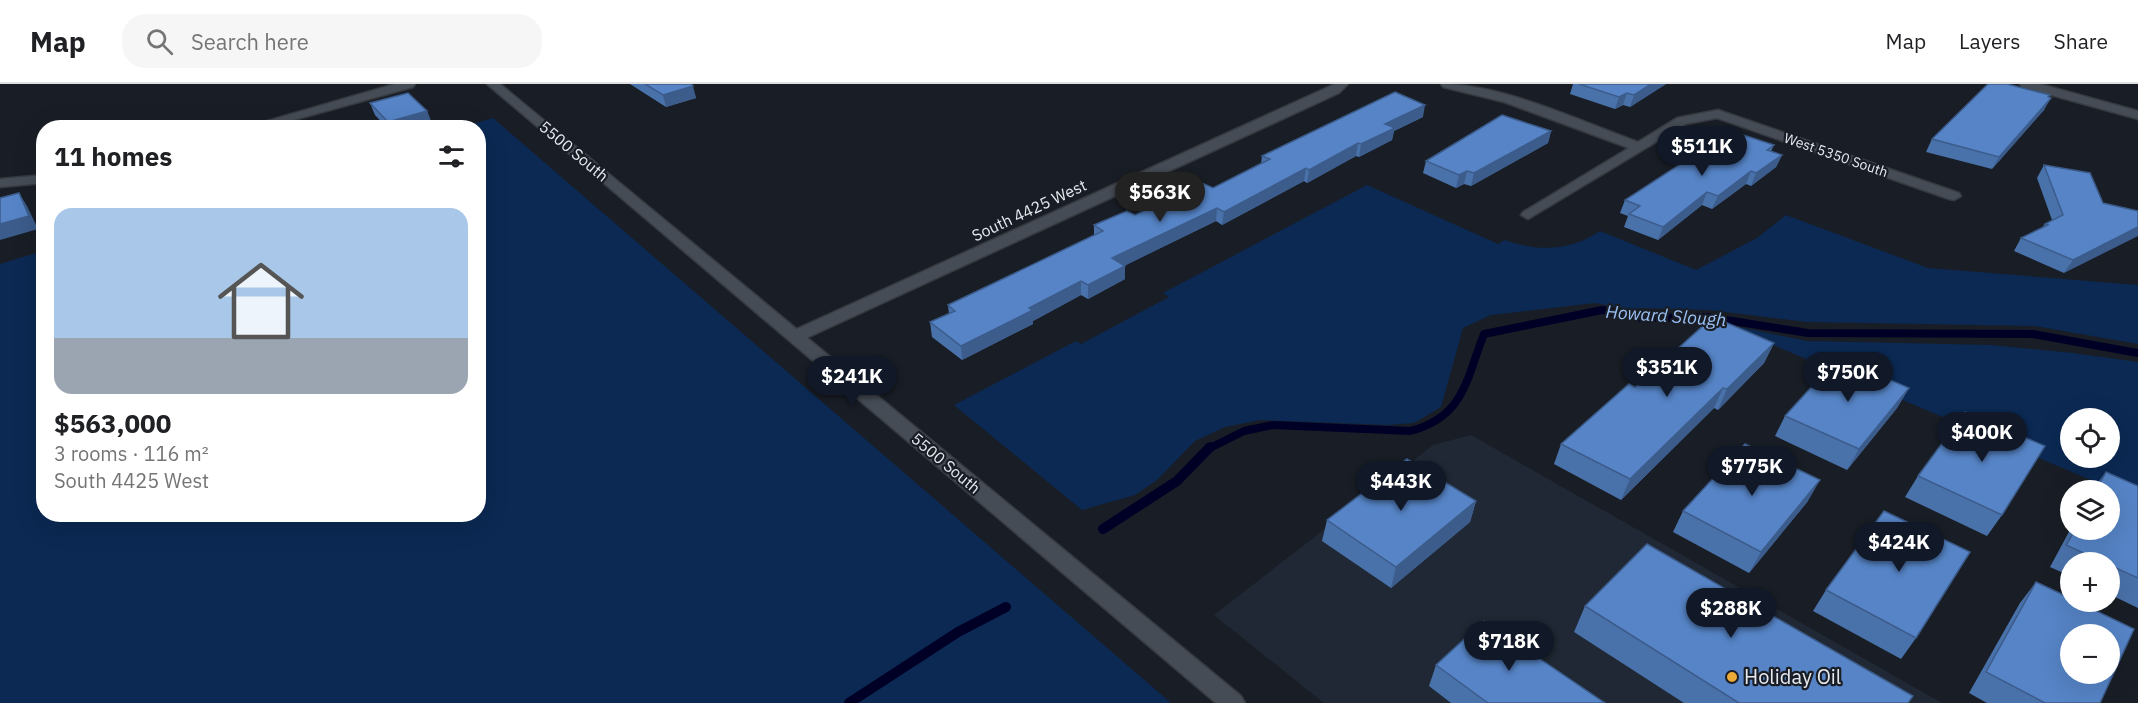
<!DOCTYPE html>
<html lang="en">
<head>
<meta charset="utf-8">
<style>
	:root { --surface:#fff; --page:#f6f6f6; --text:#202124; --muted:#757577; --line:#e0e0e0; --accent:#111827 }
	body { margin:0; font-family:"IBM Plex Sans",sans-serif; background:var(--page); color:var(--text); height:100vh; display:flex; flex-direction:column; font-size:22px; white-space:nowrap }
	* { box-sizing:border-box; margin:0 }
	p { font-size:20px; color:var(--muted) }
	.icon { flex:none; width:33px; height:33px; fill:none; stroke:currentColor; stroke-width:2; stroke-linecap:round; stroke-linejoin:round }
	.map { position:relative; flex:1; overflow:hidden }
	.side { position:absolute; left:36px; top:36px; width:450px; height:402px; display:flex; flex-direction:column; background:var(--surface); border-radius:24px; box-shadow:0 6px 24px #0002 }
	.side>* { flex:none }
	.buttons { position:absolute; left:2060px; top:324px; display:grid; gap:12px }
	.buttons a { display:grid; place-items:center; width:60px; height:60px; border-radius:50%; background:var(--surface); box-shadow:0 6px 24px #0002; font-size:30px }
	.price { position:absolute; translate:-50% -51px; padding:0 14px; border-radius:21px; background:var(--accent); color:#fff; font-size:20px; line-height:39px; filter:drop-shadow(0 2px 3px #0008) }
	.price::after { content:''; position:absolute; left:50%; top:36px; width:18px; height:14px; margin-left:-9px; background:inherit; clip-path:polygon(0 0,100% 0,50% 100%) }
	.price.active { background:#222; color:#fff }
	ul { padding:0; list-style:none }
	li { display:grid; align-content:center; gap:12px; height:318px; padding:0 18px }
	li+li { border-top:2px solid var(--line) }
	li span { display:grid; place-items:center; height:186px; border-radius:18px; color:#555 }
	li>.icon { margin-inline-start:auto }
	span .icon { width:108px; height:108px; fill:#fffc; stroke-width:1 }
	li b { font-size:26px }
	h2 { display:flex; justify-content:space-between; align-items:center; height:72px; padding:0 18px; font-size:26px }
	header { display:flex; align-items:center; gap:36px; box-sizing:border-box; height:84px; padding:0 30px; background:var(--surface); border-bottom:2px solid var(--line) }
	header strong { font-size:28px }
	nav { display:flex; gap:33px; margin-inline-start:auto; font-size:21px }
	.search { width:420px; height:54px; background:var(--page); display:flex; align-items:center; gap:15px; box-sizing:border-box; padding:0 21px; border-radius:24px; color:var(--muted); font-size:22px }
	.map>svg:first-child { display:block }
	.built { fill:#1f2834 }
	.green { fill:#0b2953; fill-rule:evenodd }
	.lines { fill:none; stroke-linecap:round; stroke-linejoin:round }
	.stream-far1 { stroke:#000027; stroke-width:8 }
	.stream { stroke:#000027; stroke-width:10 }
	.minor-casing { stroke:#363a40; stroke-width:3 }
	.secondary-casing { stroke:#363a40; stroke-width:3 }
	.minor { fill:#464c55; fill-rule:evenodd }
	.secondary { fill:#464c55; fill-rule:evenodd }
	.wall { fill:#4a72aa }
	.shaded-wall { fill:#3c5c8b }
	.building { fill:#5684c6; stroke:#3c5c8b; stroke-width:1.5; fill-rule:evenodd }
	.poi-dot { fill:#eaaa38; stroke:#191e26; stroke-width:2 }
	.labels { text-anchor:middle; stroke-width:4.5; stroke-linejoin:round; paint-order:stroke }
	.far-street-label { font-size:14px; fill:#e6e9ef; stroke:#191e26 }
	.street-label { font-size:16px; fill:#e6e9ef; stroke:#191e26 }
	.water-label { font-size:18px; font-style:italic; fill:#9bc0f5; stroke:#191e26 }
	.near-poi-label { font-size:20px; fill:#e6e9ef; stroke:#191e26; text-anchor:start }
</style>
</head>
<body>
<header>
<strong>Map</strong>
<div class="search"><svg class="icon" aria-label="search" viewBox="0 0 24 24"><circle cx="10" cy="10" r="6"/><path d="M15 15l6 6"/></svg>Search here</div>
<nav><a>Map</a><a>Layers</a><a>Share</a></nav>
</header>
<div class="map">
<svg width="2138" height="619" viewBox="0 0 2138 619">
	<rect width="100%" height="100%" fill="#191e26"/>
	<!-- built -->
	<polygon class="built" points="1471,351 1942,619 1324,619 1214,531 1433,361"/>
	<!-- green -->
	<g class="green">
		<polygon points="493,34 1171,619 0,619 0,180 43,167 44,430 478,430 478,44 462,43"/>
		<path d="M1367,101l131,59 7,-4c33,12 66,11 95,-9l96,39 61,-32 29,-23 142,53 210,17v59l-103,-18 -228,-4 -98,-12 -69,-2 -7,2 -38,-7 -104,12 -28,13 -22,79 -27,16 -26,2 -128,-5 -35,7 -30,14 -38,39 -22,15 -53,15 -128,-105 122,-64 5,3 88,-47 -6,-4z"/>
		<path d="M1724,240l83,17 184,4 82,8 65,9v138zM2070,334h39v40h-39z"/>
	</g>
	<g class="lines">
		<!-- stream-far1 -->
		<path class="stream-far1" d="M1208,365l36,-18 29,-6 137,6c54,-14 56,-51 74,-97l118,-24 40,8 65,-1 101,16 225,1 105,19"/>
		<!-- stream -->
		<g class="stream">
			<polyline points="1103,445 1177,397 1210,363"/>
			<polyline points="849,619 958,548 1006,523"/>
		</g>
		<defs>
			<g id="minor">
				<polygon points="395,0 415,0 413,3 265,44 243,44"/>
				<polygon points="1335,0 1348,0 1339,9 802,256 790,256 788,252 790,248"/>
				<path d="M1441,0c62,0 138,37 197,58l39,-24 41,-8 241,83 2,3 -7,4 -5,-1 -232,-81 -31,6 -158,95 -7,-4 2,-3 106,-64 -125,-46 -61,-15z"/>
				<polygon points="2020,0 2040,0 2138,27 2138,35 2022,3"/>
				<polygon points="44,91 44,99 0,103 0,95"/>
			</g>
			<polygon id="secondary" points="487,0 500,0 1241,612 1245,619 1216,619"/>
		</defs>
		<!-- minor casing -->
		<use href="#minor" class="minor-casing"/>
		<!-- secondary casing -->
		<use href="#secondary" class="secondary-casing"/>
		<!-- minor -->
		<use href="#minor" class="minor"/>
		<!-- secondary -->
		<use href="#secondary" class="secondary"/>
	</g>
	<!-- wall -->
	<g class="wall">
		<polygon points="630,0 691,0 696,14 666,23"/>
		<polygon points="1573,0 1666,0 1630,23 1623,21 1615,25 1570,10"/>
		<polygon points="2050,11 2044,26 1992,85 1926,68 1932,55"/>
		<polygon points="370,19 427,27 432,40 418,44 387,44 375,31"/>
		<polygon points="1423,33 1394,47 1392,56 1359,73 1356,72 1307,99 1304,97 1222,141 1216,137 1125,181 1125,195 1088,215 1081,211 1033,237 1033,240 962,276 932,253 930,238 949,230 948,221 1094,151 1094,141 1135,131 1213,104 1261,80 1262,72"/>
		<polygon points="1551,47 1548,59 1471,102 1464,100 1456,104 1423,89 1426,77"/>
		<polygon points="1774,61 1771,67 1782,71 1776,83 1751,102 1746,100 1712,125 1702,121 1658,156 1624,143 1628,132 1620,129 1625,116"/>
		<polygon points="2044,81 2103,119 2138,127 2064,189 2014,167 2021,154 2042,144 2045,140 2052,136 2037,94"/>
		<polygon points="1774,259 1764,279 1718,326 1714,324 1621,416 1554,380 1561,360 1635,303"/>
		<polygon points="1909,304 1897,324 1847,386 1775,352 1785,332"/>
		<polygon points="2106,388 2138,402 2138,524 2109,510 2109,478 2070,478 2070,492 2050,483 2070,446 2109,446 2109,406 2092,406"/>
		<polygon points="1918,392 2002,431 1987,452 1905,413"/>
		<polygon points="1476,417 1470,438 1391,504 1322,457 1327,436"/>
		<polygon points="1808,417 1749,489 1673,448 1683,427"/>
		<polygon points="2036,498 2100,619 1987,619 1969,609 2020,519"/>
		<polygon points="1826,506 1916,554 1901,575 1813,527"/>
		<polygon points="1585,522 1908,619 1684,619 1574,548"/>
		<polygon points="1436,581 1605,619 1451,619 1429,602"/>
	</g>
	<!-- shaded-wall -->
	<g class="shaded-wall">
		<polygon points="1651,0 1666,0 1630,23 1634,11"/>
		<polygon points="693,2 696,14 666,23 663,11"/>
		<polygon points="1627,9 1623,21 1615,25 1619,13"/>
		<polygon points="2051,14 2044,26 1992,85 1999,73"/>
		<polygon points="1425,21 1423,33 1394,47 1392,56 1359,73 1361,60 1385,40"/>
		<polygon points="427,27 432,40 418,44 390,44 388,38"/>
		<polygon points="1551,47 1548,59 1471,102 1474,89"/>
		<polygon points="1358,59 1356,72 1307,99 1309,86"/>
		<polygon points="1782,71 1776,83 1751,102 1756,89"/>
		<polygon points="1306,84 1304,97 1222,141 1224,128"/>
		<polygon points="1467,87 1464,100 1456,104 1459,91"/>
		<polygon points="1751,87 1746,100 1712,125 1718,112"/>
		<polygon points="1707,108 1702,121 1658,156 1663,143"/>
		<polygon points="19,109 27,122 38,145 0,156 0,140"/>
		<polygon points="1217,124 1216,137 1112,188 1112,174"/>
		<polygon points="2138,143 2138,152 2064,189 2073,176"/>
		<polygon points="1125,182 1125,195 1088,215 1088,201"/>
		<polygon points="1081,197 1081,211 1033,237 1033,240 962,276 961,262 1029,224"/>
		<polygon points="1774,259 1764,279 1718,326 1727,305"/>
		<polygon points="1723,304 1714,324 1621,416 1630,395"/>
		<polygon points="1909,304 1897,324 1847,386 1859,365"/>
		<polygon points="1820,396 1808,417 1749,489 1761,468"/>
		<polygon points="1476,417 1470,438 1391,504 1396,483"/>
	</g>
	<!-- building -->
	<g class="building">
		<polygon points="645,0 691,0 693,2 663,11"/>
		<polygon points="1579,0 1651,0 1634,11 1627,9 1619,13"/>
		<polygon points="1988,0 2007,0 2050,11 2048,13 2051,14 1999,73 1932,55"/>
		<polygon points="1395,8 1425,21 1385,40 1395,44 1361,60 1358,59 1309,86 1306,84 1224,128 1217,124 1112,174 1125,182 1088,201 1081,197 1029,224 1033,226 961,262 930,238 955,227 948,221 1103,147 1094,141 1127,127 1135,131 1202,99 1213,104 1270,75 1262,72"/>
		<polygon points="408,9 427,27 388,38 370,19"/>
		<polygon points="1502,31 1551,47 1474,89 1467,87 1459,91 1426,77"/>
		<polygon points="1731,47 1774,61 1767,66 1782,71 1756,89 1751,87 1718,112 1707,108 1663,143 1629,130 1640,122 1625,116"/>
		<polygon points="2044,81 2090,89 2103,119 2138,127 2138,143 2073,176 2021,154 2048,141 2045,140 2063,131"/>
		<polygon points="19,109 29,132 0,140 0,114"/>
		<polygon points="1713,233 1774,259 1727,305 1723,304 1630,395 1561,360 1629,300 1635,303"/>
		<polygon points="1838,274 1909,304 1859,365 1785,332"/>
		<polygon points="1965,328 2045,362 2002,431 1918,392"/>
		<polygon points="1745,360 1820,396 1761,468 1683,427"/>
		<polygon points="1407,375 1476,417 1396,483 1327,436"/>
		<polygon points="2106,388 2138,402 2138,494 2109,481 2109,478 2103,478 2066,461 2075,446 2109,446 2109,406 2096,406"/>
		<polygon points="1884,427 1970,468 1916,554 1826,506"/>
		<polygon points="1647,460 1913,612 1908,619 1739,619 1585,522"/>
		<path d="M2036,498l34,16v4h8l56,27 -34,74h-55l-59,-31zM2070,550h39v40h-39z"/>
		<polygon points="1484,537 1605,619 1488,619 1436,581"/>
	</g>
	<!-- markers -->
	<circle class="poi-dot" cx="1732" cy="593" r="6"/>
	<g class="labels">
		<!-- far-street labels -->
		<g class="far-street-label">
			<text transform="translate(1836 71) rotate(19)" y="5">West 5350 South</text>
		</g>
		<!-- street labels -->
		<g class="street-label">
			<text transform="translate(574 67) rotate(40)" y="6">5500 South</text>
			<text transform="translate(1029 126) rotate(-25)" y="6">South 4425 West</text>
			<text transform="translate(946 379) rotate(40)" y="6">5500 South</text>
		</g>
		<!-- water labels -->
		<g class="water-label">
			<text transform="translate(1666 232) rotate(4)" y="6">Howard Slough</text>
		</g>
		<!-- near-poi labels -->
		<g class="near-poi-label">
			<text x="1744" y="600">Holiday Oil</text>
		</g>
	</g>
</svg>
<div class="buttons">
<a><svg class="icon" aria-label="locate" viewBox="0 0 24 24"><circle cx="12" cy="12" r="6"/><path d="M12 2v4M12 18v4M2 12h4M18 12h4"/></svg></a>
<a><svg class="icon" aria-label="layers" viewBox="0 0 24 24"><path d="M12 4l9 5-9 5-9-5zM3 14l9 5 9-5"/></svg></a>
<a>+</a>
<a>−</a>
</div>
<b class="price" style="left:1702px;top:93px">$511K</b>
<b class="price active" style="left:1160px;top:139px">$563K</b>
<b class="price" style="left:1667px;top:314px">$351K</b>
<b class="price" style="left:1848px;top:319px">$750K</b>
<b class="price" style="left:852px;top:323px">$241K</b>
<b class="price" style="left:1982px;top:379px">$400K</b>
<b class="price" style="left:1752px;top:413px">$775K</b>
<b class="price" style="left:1401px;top:428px">$443K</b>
<b class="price" style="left:1899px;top:489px">$424K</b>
<b class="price" style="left:1731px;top:555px">$288K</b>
<b class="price" style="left:1509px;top:588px">$718K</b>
<section class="side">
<h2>11 homes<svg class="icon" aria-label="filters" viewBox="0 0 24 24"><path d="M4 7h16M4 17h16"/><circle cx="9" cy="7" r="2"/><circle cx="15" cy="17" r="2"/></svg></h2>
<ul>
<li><span style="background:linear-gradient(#a9c7e8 70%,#9aa5b1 0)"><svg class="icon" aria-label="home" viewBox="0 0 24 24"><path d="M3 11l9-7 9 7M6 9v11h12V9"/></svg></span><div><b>$563,000</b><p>3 rooms · 116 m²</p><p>South 4425 West</p></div></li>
</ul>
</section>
</div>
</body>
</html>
